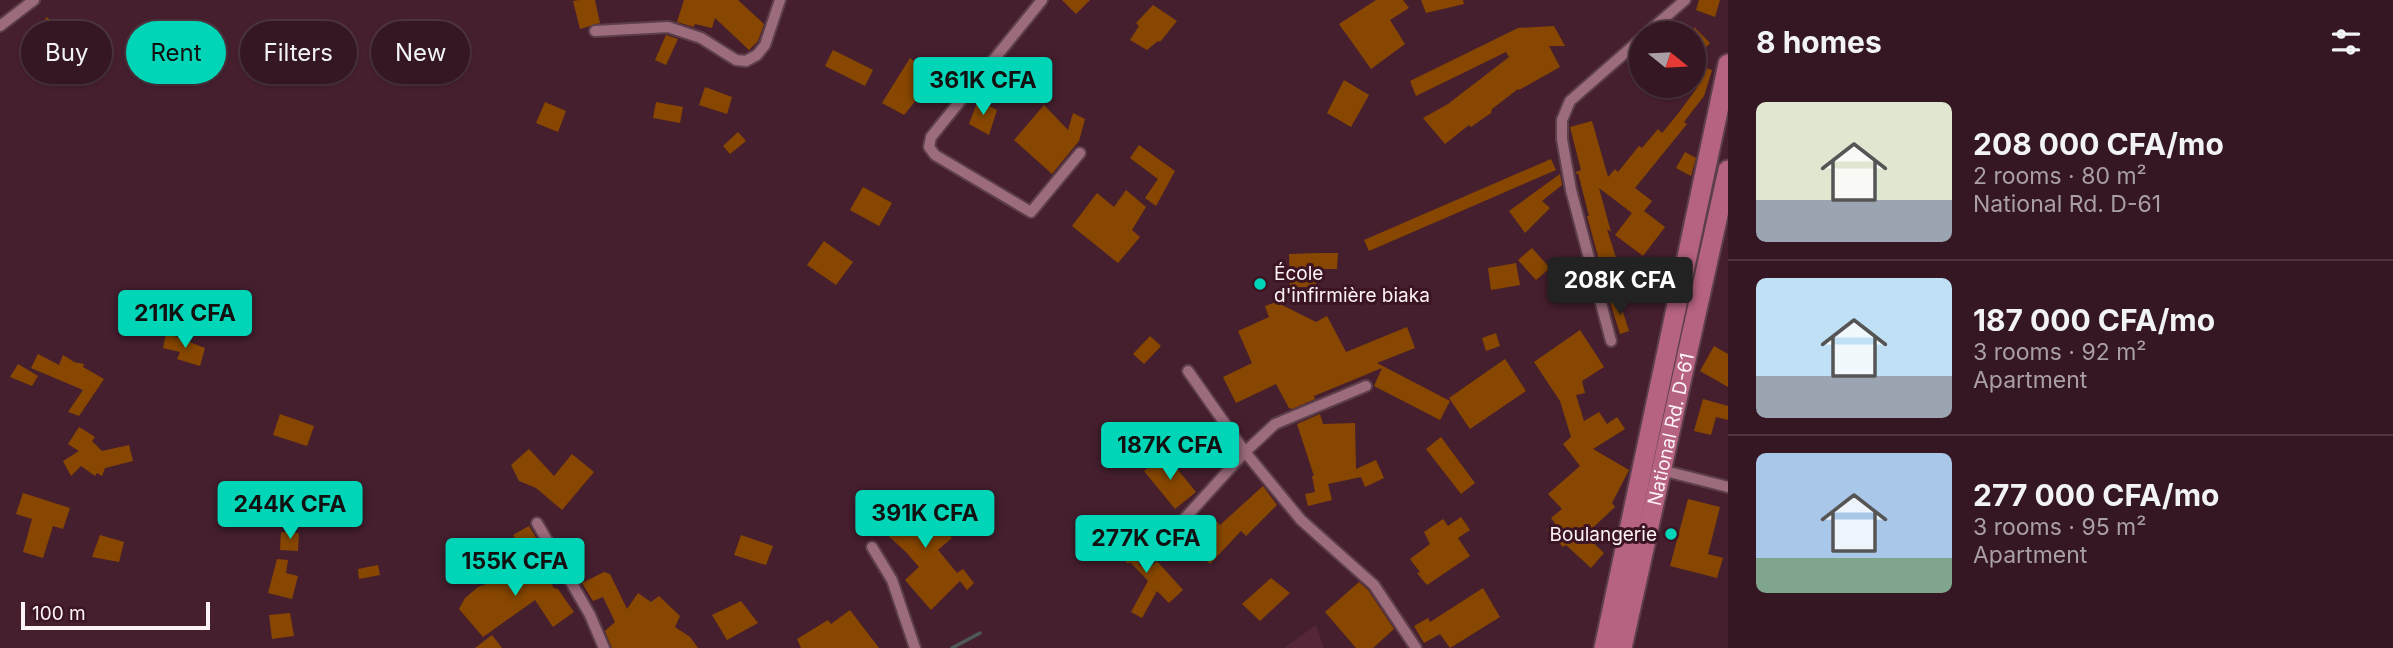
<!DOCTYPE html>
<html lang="en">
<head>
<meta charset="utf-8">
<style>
	:root { --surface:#341722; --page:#3f242f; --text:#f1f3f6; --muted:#a99fa5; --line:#4e3640; --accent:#00d5b7 }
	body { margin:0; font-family:Inter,sans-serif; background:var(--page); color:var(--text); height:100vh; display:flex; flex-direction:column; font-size:26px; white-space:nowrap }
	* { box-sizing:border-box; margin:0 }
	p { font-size:23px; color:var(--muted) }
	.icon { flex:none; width:38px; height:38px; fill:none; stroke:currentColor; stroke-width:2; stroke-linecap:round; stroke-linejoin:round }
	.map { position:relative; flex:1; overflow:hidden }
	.sheet { display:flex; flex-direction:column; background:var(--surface); width:665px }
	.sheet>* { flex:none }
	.hud { position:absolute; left:21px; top:21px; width:665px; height:63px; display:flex; gap:14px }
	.needle { width:46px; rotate:108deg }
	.tools { position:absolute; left:1629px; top:21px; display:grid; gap:14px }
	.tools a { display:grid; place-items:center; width:77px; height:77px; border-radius:50%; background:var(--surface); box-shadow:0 2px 5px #0004,0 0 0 2px var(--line); font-size:35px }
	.scale { position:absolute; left:21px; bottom:18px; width:189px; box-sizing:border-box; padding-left:7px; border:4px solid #fdf2f5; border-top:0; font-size:19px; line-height:24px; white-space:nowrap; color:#fdf2f5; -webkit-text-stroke:5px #3b1524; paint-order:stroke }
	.price { position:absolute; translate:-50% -60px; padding:0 16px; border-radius:7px; background:var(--accent); color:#111; font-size:23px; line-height:46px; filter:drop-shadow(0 2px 4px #0008) }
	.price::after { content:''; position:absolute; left:50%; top:42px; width:21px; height:16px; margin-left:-10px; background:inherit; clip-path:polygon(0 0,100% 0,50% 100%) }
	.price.selected { background:#222; color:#fff }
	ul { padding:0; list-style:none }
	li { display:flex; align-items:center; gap:21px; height:175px; padding:0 28px }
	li+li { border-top:2px solid var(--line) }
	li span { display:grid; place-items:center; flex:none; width:196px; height:140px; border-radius:10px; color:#555 }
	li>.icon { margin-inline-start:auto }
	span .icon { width:84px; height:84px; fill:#fffc; stroke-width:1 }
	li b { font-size:30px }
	h2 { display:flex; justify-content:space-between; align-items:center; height:84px; padding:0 28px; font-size:30px }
	.pill { padding:0 24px; border-radius:32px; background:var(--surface); box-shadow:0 2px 5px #0004,0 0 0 2px var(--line); font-size:24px; line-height:63px }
	.pill.selected { background:var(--accent); color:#111 }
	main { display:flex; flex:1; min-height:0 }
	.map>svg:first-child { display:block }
	.built { fill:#542638 }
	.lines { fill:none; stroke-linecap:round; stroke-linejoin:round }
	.stream { stroke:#4e5957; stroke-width:3.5 }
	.building { fill:#884700 }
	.minor-casing { stroke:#5d3f4c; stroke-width:14 }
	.trunk-casing { stroke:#5d3f4c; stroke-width:23 }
	.minor { stroke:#9c6c7c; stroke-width:10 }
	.trunk { stroke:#b66282; stroke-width:19 }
	.poi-dot { fill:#00d5b7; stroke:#3b1524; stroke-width:2.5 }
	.labels { text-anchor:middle; stroke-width:6; stroke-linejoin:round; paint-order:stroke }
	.poi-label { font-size:19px; fill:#fdf2f5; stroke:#3b1524; text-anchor:start }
	.street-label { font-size:19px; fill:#fdf2f5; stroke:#3b1524 }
</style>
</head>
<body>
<main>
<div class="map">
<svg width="1728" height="648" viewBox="0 0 1728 648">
	<rect width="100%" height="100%" fill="#461f2e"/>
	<!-- built -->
	<polygon class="built" points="1316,625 1324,648 1284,648"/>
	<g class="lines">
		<!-- stream -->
		<polyline class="stream" points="952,648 980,633"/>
	</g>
	<!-- building -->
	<g class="building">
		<polygon points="579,0 595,0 600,23 580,29 573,1"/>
		<polygon points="684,0 738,0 764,24 758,41 749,50 715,18 712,28 695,24 694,27 677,22"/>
		<polygon points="1062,0 1090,0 1076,14"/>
		<polygon points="1376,0 1403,0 1409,8 1390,20 1405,44 1371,69 1339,24"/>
		<polygon points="1421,0 1463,0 1464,4 1426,13"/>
		<polygon points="1699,0 1720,0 1715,17 1696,10"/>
		<polygon points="1153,5 1177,21 1160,42 1158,41 1147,50 1130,40 1139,26 1136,23"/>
		<polygon points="47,17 65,32 44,57 26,43"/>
		<polygon points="1554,26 1565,46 1549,46 1560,67 1519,90 1518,89 1492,109 1491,113 1471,127 1469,125 1445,144 1423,118 1448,104 1509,57 1506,52 1416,96 1410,81 1518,28"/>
		<polygon points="1694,27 1710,43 1694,60"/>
		<polygon points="666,35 678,39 666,65 655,60"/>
		<polygon points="833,50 873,70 865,86 825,66"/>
		<polygon points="910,58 935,77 904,115 882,103"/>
		<polygon points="1694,64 1712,70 1704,96 1684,122 1687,124 1635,188 1652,201 1644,211 1665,227 1643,256 1615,235 1632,213 1599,188 1611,232 1607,229 1622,277 1605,282 1587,216 1589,216 1578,173 1576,174 1576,172 1581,170 1570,127 1592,121 1608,177 1615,169 1618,172 1639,146 1642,148 1658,129 1662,133 1677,115 1697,88 1694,87"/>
		<polygon points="1344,80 1369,95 1351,127 1327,113"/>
		<polygon points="705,87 732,97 727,114 699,105"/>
		<polygon points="978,100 997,110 989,135 969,124"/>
		<polygon points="545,102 566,111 558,132 536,123"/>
		<polygon points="656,102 683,107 680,123 653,118"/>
		<polygon points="1044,105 1068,130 1073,113 1085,119 1079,141 1052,174 1014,140"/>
		<polygon points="738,132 746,141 730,154 723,146"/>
		<polygon points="1139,145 1175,171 1156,206 1145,198 1158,179 1130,158"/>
		<polygon points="1685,152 1696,158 1691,176 1676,168"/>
		<polygon points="1551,159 1556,170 1369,251 1364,240"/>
		<polygon points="1560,174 1562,185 1542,201 1550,208 1525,233 1509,211"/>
		<polygon points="863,187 892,203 879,226 850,210"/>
		<polygon points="1126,190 1146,207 1132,230 1140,237 1118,263 1072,226 1097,193 1114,207"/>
		<polygon points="824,241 853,262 836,285 807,265"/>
		<polygon points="1532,248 1550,268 1536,280 1518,260"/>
		<polygon points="1319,253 1338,253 1337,269 1316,269 1316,287 1290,287 1289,254"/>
		<polygon points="1516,263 1520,285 1491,290 1488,268"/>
		<polygon points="1619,299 1629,331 1620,334 1610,302"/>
		<polygon points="1276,302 1316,322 1327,316 1346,352 1407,327 1415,348 1377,363 1450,401 1440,420 1374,386 1382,368 1314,396 1315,399 1292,409 1289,408 1276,384 1236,403 1223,377 1252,363 1238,331 1269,317 1265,306"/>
		<polygon points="1580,330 1604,367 1582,381 1585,393 1576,395 1584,421 1599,412 1607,424 1617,417 1625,429 1593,449 1629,470 1612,503 1615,507 1585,535 1604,553 1591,568 1566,545 1563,547 1547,530 1555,523 1551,518 1562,509 1548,494 1580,466 1563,444 1571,437 1560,401 1534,362"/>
		<polygon points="166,333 205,348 200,366 177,359 180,352 163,348"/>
		<polygon points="1496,333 1500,346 1486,351 1482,338"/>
		<polygon points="1150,336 1161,346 1144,364 1133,354"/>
		<polygon points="1714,346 1728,354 1728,387 1700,371"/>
		<polygon points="38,354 59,365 63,355 74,362 84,364 83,367 104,379 79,416 68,412 83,390 31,368"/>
		<polygon points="1505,359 1526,391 1470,429 1449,398"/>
		<polygon points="18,364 38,376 32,386 10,377"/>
		<polygon points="1703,399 1728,406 1728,420 1716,417 1711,435 1694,431"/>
		<polygon points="280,414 314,426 307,446 273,435"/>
		<polygon points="1320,414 1323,424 1355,423 1356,469 1376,460 1384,478 1365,487 1361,477 1328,484 1332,500 1308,506 1305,494 1315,492 1312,476 1314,476 1297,424"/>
		<polygon points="79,427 95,437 92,441 102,451 129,445 133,461 105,468 102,476 97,473 95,476 81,466 71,476 63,461 79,451 68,444"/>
		<polygon points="1441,437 1475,483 1461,494 1426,449"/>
		<polygon points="529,449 554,476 572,454 594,472 562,510 536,488 519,481 511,465"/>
		<polygon points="1165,454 1196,492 1175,509 1144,471"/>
		<polygon points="342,482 345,499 327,502 324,485"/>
		<polygon points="1263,486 1277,505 1246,536 1241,531 1210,564 1192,547 1216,521 1220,525"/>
		<polygon points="23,493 70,508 63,529 53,526 43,558 23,552 32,519 16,514"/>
		<polygon points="1688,499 1720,507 1708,554 1723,558 1717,578 1670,566"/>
		<polygon points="897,502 913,519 925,504 930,508 938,504 952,527 947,532 952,538 938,550 957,573 963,569 974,583 967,590 960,581 931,610 905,580 919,567 906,552 874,523"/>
		<polygon points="1461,517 1470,530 1458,538 1470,556 1427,585 1417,573 1420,572 1410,559 1430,544 1424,532 1443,519 1448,526"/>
		<polygon points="529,526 538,541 522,550 513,535"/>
		<polygon points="1117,528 1141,555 1138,560 1140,566 1149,568 1157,561 1183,590 1169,603 1157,591 1142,618 1131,612 1148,581 1130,562 1128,564 1106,538"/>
		<polygon points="281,532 299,533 298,551 280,550"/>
		<polygon points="100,535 124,542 119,562 92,557"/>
		<polygon points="741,535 773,546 766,565 734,555"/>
		<polygon points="528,555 538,563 554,588 558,589 574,612 553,627 535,600 483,637 459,609 465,598 478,587 492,582"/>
		<polygon points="277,559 288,560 286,573 298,576 292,599 268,593"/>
		<polygon points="378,565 380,575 359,579 358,569"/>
		<polygon points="604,572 610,574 627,609 638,593 651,602 659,596 680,616 675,627 690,637 698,648 612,648 605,631 615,622 603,597 593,601 582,583"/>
		<polygon points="1271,578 1290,593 1260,621 1242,604"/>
		<polygon points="1359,582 1368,590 1394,629 1373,648 1356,648 1325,612"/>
		<polygon points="1483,588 1500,617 1450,648 1440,634 1424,643 1414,626 1428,618 1430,622"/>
		<polygon points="741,601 758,623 727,640 712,615"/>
		<polygon points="850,610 879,648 801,648 797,639 828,620 831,624"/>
		<polygon points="290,613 294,636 272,639 269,615"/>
		<polygon points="492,635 502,648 475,648"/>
	</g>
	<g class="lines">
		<defs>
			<g id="minor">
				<polyline points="1042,0 931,137 929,147 935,155 1031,212 1080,153"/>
				<polyline points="0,26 34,0"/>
				<polyline points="595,31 668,27 701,38 736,60 746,61 757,55 765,45 780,0"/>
				<polyline points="1647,33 1685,0"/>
				<polyline points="1611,341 1571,190 1562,139 1562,120 1570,101 1642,38"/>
				<polyline points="1188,371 1245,452 1301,520 1374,585 1416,648"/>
				<polyline points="1661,470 1728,487"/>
				<polyline points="537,523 590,615 604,648"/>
				<polyline points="872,547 892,580 915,648"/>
				<polyline points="1146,561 1245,452 1275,424 1366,386"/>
			</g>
			<g id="trunk">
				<polyline points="1604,648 1728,64"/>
				<path id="s1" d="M1622,648l106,-478"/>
			</g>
		</defs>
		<!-- minor casing -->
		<use href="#minor" class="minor-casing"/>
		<!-- trunk casing -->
		<use href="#trunk" class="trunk-casing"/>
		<!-- minor -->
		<use href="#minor" class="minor"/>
		<!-- trunk -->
		<use href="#trunk" class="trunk"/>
	</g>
	<!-- markers -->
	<g class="poi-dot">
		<circle cx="1260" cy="284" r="7"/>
		<circle cx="1671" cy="534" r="7"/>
	</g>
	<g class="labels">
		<!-- poi labels -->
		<g class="poi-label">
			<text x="1274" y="280">École<tspan x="1274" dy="22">d'infirmière biaka</tspan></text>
			<text x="1657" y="541" text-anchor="end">Boulangerie</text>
		</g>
		<!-- street labels -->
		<g class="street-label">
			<text dy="7" stroke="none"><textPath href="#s1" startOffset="224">National Rd. D-61</textPath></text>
		</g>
	</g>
</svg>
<div class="tools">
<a><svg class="needle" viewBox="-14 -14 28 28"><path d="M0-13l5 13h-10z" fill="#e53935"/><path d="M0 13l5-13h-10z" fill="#a99fa5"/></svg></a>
</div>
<div class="scale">100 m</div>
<b class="price" style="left:983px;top:117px">361K CFA</b>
<b class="price selected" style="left:1620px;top:317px">208K CFA</b>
<b class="price" style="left:185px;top:350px">211K CFA</b>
<b class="price" style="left:1170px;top:482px">187K CFA</b>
<b class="price" style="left:290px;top:541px">244K CFA</b>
<b class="price" style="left:925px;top:550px">391K CFA</b>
<b class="price" style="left:1146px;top:575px">277K CFA</b>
<b class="price" style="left:515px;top:598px">155K CFA</b>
<div class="hud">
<a class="pill">Buy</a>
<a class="pill selected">Rent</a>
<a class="pill">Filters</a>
<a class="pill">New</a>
</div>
</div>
<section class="sheet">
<h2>8 homes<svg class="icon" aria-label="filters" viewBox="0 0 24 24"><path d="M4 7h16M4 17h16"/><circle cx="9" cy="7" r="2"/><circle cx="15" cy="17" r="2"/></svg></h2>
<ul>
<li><span style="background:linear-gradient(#dfe7d0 70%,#9aa5b1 0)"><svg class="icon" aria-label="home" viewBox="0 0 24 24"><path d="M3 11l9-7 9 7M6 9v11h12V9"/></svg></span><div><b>208 000 CFA/mo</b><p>2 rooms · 80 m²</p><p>National Rd. D-61</p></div></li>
<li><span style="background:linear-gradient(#bfe0f5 70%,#9aa5b1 0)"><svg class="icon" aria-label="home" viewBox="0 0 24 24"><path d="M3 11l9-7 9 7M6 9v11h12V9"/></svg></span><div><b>187 000 CFA/mo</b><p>3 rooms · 92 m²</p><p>Apartment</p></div></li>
<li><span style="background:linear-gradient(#a9c7e8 75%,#7fa58c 0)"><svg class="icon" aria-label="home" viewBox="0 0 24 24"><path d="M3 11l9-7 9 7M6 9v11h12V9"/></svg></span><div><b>277 000 CFA/mo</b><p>3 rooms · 95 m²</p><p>Apartment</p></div></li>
</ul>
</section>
</main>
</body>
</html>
